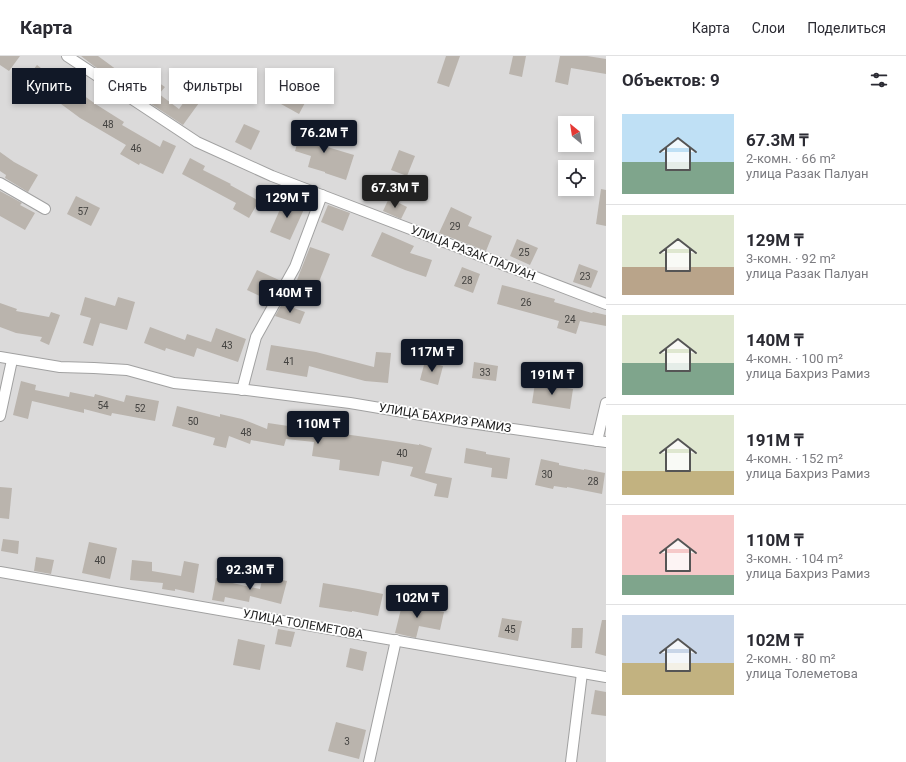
<!DOCTYPE html>
<html lang="ru">
<head>
<meta charset="utf-8">
<style>
	:root { --surface:#fff; --page:#f2f2f3; --text:#2b2b33; --muted:#7c7c81; --line:#e1e1e2; --accent:#111827 }
	body { margin:0; font-family:Roboto,sans-serif; background:var(--page); color:var(--text); height:100vh; display:flex; flex-direction:column; font-size:15px; white-space:nowrap }
	* { box-sizing:border-box; margin:0 }
	p { font-size:13px; color:var(--muted) }
	.icon { flex:none; width:22px; height:22px; fill:none; stroke:currentColor; stroke-width:2; stroke-linecap:round; stroke-linejoin:round }
	.map { position:relative; flex:1; overflow:hidden }
	.details { display:flex; flex-direction:column; background:var(--surface); width:300px }
	.details>* { flex:none }
	.banner { position:absolute; left:12px; top:12px; width:380px; height:36px; display:flex; gap:8px }
	.needle { width:26px; rotate:330deg }
	.fabs { position:absolute; left:558px; top:60px; display:grid; gap:8px }
	.fabs a { display:grid; place-items:center; width:36px; height:36px; border-radius:0px; background:var(--surface); box-shadow:0 2px 6px #0003; font-size:20px }
	.price { position:absolute; translate:-50% -34px; padding:0 9px; border-radius:4px; background:var(--accent); color:#fff; font-size:13px; line-height:26px; filter:drop-shadow(0 1px 2px #0008) }
	.price::after { content:''; position:absolute; left:50%; top:24px; width:12px; height:9px; margin-left:-6px; background:inherit; clip-path:polygon(0 0,100% 0,50% 100%) }
	.price.current { background:#222; color:#fff }
	ul { padding:0; list-style:none }
	li { display:flex; align-items:center; gap:12px; height:100px; padding:0 16px }
	li+li { border-top:1px solid var(--line) }
	li span { display:grid; place-items:center; flex:none; width:112px; height:80px; border-radius:0px; color:#555 }
	li>.icon { margin-inline-start:auto }
	span .icon { width:48px; height:48px; fill:#fffc; stroke-width:1 }
	li b { font-size:17px }
	h2 { display:flex; justify-content:space-between; align-items:center; height:48px; padding:0 16px; font-size:17px }
	.chip { padding:0 14px; border-radius:0px; background:var(--surface); box-shadow:0 2px 6px #0003; font-size:14px; line-height:36px }
	.chip.current { background:var(--accent); color:#fff }
	header { display:flex; align-items:center; gap:24px; box-sizing:border-box; height:56px; padding:0 20px; background:var(--surface); border-bottom:1px solid var(--line) }
	header strong { font-size:19px }
	nav { display:flex; gap:22px; margin-inline-start:auto; font-size:14px }
	main { display:flex; flex:1; min-height:0 }
	.map>svg:first-child { display:block }
	.residential { fill:#dbdada; fill-rule:evenodd }
	.building { fill:#bab4ad }
	.lines { fill:none; stroke-linecap:round; stroke-linejoin:round }
	.minor-casing { stroke:#a1a1a1; stroke-width:12 }
	.minor { stroke:#fff; stroke-width:10 }
	.labels { text-anchor:middle; stroke-width:3.5; stroke-linejoin:round; paint-order:stroke }
	.number-label { font-size:10px; fill:#444341 }
	.street-label { font-size:12px; fill:#1d1d1d; stroke:#fff }
</style>
</head>
<body>
<header>
<strong>Карта</strong>
<nav><a>Карта</a><a>Слои</a><a>Поделиться</a></nav>
</header>
<main>
<div class="map">
<svg width="606" height="706" viewBox="0 0 606 706">
	<rect width="100%" height="100%" fill="#eeebe3"/>
	<!-- residential -->
	<path class="residential" d="M0,0h606v706h-606zM565,67h22v22h-22zM565,111h22v22h-22z"/>
	<!-- building -->
	<g class="building">
		<polygon points="0,0 20,0 9,15 0,9"/>
		<polygon points="81,0 98,0 132,25 140,14 165,31 159,38 179,53 193,33 204,40 183,69 94,10"/>
		<polygon points="446,0 460,0 449,31 437,27"/>
		<polygon points="513,0 526,0 522,21 509,18"/>
		<polygon points="560,0 587,0 606,3 606,18 571,12 568,29 555,26"/>
		<polygon points="37,9 50,19 39,34 25,24"/>
		<polygon points="69,29 97,49 124,66 122,69 160,91 163,84 176,90 163,118 140,107 139,109 120,98 126,89 80,62 57,45"/>
		<polygon points="289,33 307,43 299,58 281,48"/>
		<polygon points="244,68 260,75 251,94 235,86"/>
		<polygon points="302,71 327,78 324,90 354,99 346,124 325,117 325,116 308,111 311,100 295,95"/>
		<polygon points="399,94 415,100 407,120 391,114"/>
		<polygon points="0,96 14,106 38,119 28,136 5,122 6,119 0,115"/>
		<polygon points="190,102 205,110 203,114 231,128 230,129 259,145 249,162 233,153 236,147 182,118"/>
		<polygon points="601,133 606,134 606,170 596,168"/>
		<polygon points="0,135 22,147 20,149 35,157 25,174 0,160"/>
		<polygon points="76,140 100,152 91,170 67,158"/>
		<polygon points="285,142 305,151 290,184 270,176"/>
		<polygon points="389,142 407,151 401,163 383,155"/>
		<polygon points="328,149 350,157 343,175 321,166"/>
		<polygon points="451,151 472,161 468,170 492,180 486,195 439,177"/>
		<polygon points="382,176 414,190 410,197 432,204 426,221 405,214 371,200"/>
		<polygon points="517,183 538,192 530,209 510,200"/>
		<polygon points="310,191 330,198 315,236 295,229"/>
		<polygon points="579,208 598,215 591,232 573,226"/>
		<polygon points="462,211 480,218 473,237 454,230"/>
		<polygon points="257,214 279,224 268,244 247,234"/>
		<polygon points="502,229 555,243 554,246 592,257 593,256 606,259 606,270 580,265 576,278 557,272 559,265 497,248"/>
		<polygon points="85,241 115,250 118,241 135,246 127,274 100,267 93,290 83,287 91,262 80,259"/>
		<polygon points="0,247 17,253 16,255 49,261 51,256 60,259 49,289 40,285 42,281 16,277 0,271"/>
		<polygon points="282,248 305,256 300,268 275,260"/>
		<polygon points="150,271 185,284 187,278 211,286 216,272 246,283 238,306 197,292 194,301 166,292 165,295 144,287"/>
		<polygon points="271,289 316,296 374,311 376,296 391,297 388,327 365,325 309,310 307,321 266,314"/>
		<polygon points="425,305 443,310 438,329 420,324"/>
		<polygon points="474,306 498,310 496,325 472,322"/>
		<polygon points="21,325 36,329 35,334 69,341 70,336 94,341 95,338 124,346 126,339 159,345 155,365 112,357 111,360 84,353 84,357 32,345 28,363 13,359"/>
		<polygon points="535,327 573,333 570,353 532,347"/>
		<polygon points="177,350 220,361 220,358 242,363 267,373 268,367 295,371 296,367 308,369 308,375 344,379 344,378 393,385 419,389 419,388 432,392 425,417 452,422 448,442 434,440 437,428 410,420 413,411 382,405 379,420 339,414 340,404 312,400 314,386 286,383 284,390 251,384 250,388 229,380 226,392 213,389 215,382 172,370"/>
		<polygon points="466,392 486,396 486,398 510,402 507,423 491,421 492,412 464,407"/>
		<polygon points="541,403 559,407 559,409 584,414 584,413 605,417 602,438 567,431 567,432 554,430 553,433 535,429"/>
		<polygon points="0,431 12,432 9,463 0,462"/>
		<polygon points="3,483 19,485 18,498 1,495"/>
		<polygon points="89,486 117,492 110,523 82,517"/>
		<polygon points="36,501 54,504 51,518 34,515"/>
		<polygon points="132,504 152,506 152,515 181,520 184,505 199,508 194,537 175,533 175,535 162,533 163,527 130,524"/>
		<polygon points="263,520 287,525 281,548 250,540 249,546 225,541 224,546 212,544 216,522 228,524 228,526 260,533"/>
		<polygon points="323,527 358,533 383,538 378,560 352,555 352,556 319,551"/>
		<polygon points="403,545 424,550 423,552 444,556 440,574 419,570 416,582 395,577"/>
		<polygon points="502,562 522,565 518,585 498,581"/>
		<polygon points="602,564 606,564 606,600 595,597"/>
		<polygon points="572,572 583,572 582,592 571,592"/>
		<polygon points="278,573 295,576 291,591 275,588"/>
		<polygon points="238,583 265,589 260,614 233,609"/>
		<polygon points="350,592 367,596 363,615 346,611"/>
		<polygon points="595,634 606,636 606,660 591,658"/>
		<polygon points="336,666 366,674 359,703 328,695"/>
	</g>
	<g class="lines">
		<defs>
			<g id="minor">
				<polyline points="67,0 197,86 272,120 606,248"/>
				<polyline points="0,127 45,153"/>
				<polyline points="0,301 60,311 94,312 127,314 174,327 247,334 350,347 463,366 606,386"/>
				<polyline points="242,334 256,281 295,211 322,139"/>
				<polyline points="0,360 12,304"/>
				<polyline points="597,385 606,347"/>
				<polyline points="0,516 606,621"/>
				<polyline points="369,706 396,584"/>
				<polyline points="571,706 582,617"/>
			</g>
		</defs>
		<!-- minor casing -->
		<use href="#minor" class="minor-casing"/>
		<!-- minor -->
		<use href="#minor" class="minor"/>
	</g>
	<g class="labels">
		<!-- number labels -->
		<g class="number-label">
			<text x="108" y="72">48</text>
			<text x="136" y="96">46</text>
			<text x="83" y="159">57</text>
			<text x="455" y="174">29</text>
			<text x="524" y="200">25</text>
			<text x="585" y="224">23</text>
			<text x="467" y="228">28</text>
			<text x="526" y="250">26</text>
			<text x="570" y="267">24</text>
			<text x="227" y="293">43</text>
			<text x="289" y="309">41</text>
			<text x="485" y="320">33</text>
			<text x="103" y="353">54</text>
			<text x="140" y="356">52</text>
			<text x="193" y="369">50</text>
			<text x="246" y="380">48</text>
			<text x="402" y="401">40</text>
			<text x="547" y="422">30</text>
			<text x="593" y="429">28</text>
			<text x="100" y="508">40</text>
			<text x="510" y="577">45</text>
			<text x="347" y="689">3</text>
		</g>
		<!-- street labels -->
		<g class="street-label">
			<text transform="translate(473 197) rotate(21)" y="4">УЛИЦА РАЗАК ПАЛУАН</text>
			<text transform="translate(445 362) rotate(9)" y="4">УЛИЦА БАХРИЗ РАМИЗ</text>
			<text transform="translate(303 568) rotate(10)" y="4">УЛИЦА ТОЛЕМЕТОВА</text>
		</g>
	</g>
</svg>
<div class="fabs">
<a><svg class="needle" viewBox="-14 -14 28 28"><path d="M0-13l5 13h-10z" fill="#e53935"/><path d="M0 13l5-13h-10z" fill="#7c7c81"/></svg></a>
<a><svg class="icon" aria-label="locate" viewBox="0 0 24 24"><circle cx="12" cy="12" r="6"/><path d="M12 2v4M12 18v4M2 12h4M18 12h4"/></svg></a>
</div>
<b class="price" style="left:324px;top:98px">76.2M ₸</b>
<b class="price current" style="left:395px;top:153px">67.3M ₸</b>
<b class="price" style="left:287px;top:163px">129M ₸</b>
<b class="price" style="left:290px;top:258px">140M ₸</b>
<b class="price" style="left:432px;top:317px">117M ₸</b>
<b class="price" style="left:552px;top:340px">191M ₸</b>
<b class="price" style="left:318px;top:389px">110M ₸</b>
<b class="price" style="left:250px;top:535px">92.3M ₸</b>
<b class="price" style="left:417px;top:563px">102M ₸</b>
<div class="banner">
<a class="chip current">Купить</a>
<a class="chip">Снять</a>
<a class="chip">Фильтры</a>
<a class="chip">Новое</a>
</div>
</div>
<section class="details">
<h2>Объектов: 9<svg class="icon" aria-label="filters" viewBox="0 0 24 24"><path d="M4 7h16M4 17h16"/><circle cx="9" cy="7" r="2"/><circle cx="15" cy="17" r="2"/></svg></h2>
<ul>
<li><span style="background:linear-gradient(#bfe0f5 60%,#7fa58c 0)"><svg class="icon" aria-label="home" viewBox="0 0 24 24"><path d="M3 11l9-7 9 7M6 9v11h12V9"/></svg></span><div><b>67.3M ₸</b><p>2-комн. · 66 m²</p><p>улица Разак Палуан</p></div></li>
<li><span style="background:linear-gradient(#dfe7d0 65%,#b9a48a 0)"><svg class="icon" aria-label="home" viewBox="0 0 24 24"><path d="M3 11l9-7 9 7M6 9v11h12V9"/></svg></span><div><b>129M ₸</b><p>3-комн. · 92 m²</p><p>улица Разак Палуан</p></div></li>
<li><span style="background:linear-gradient(#dfe7d0 60%,#7fa58c 0)"><svg class="icon" aria-label="home" viewBox="0 0 24 24"><path d="M3 11l9-7 9 7M6 9v11h12V9"/></svg></span><div><b>140M ₸</b><p>4-комн. · 100 m²</p><p>улица Бахриз Рамиз</p></div></li>
<li><span style="background:linear-gradient(#dfe7d0 70%,#c2b280 0)"><svg class="icon" aria-label="home" viewBox="0 0 24 24"><path d="M3 11l9-7 9 7M6 9v11h12V9"/></svg></span><div><b>191M ₸</b><p>4-комн. · 152 m²</p><p>улица Бахриз Рамиз</p></div></li>
<li><span style="background:linear-gradient(#f6c9c9 75%,#7fa58c 0)"><svg class="icon" aria-label="home" viewBox="0 0 24 24"><path d="M3 11l9-7 9 7M6 9v11h12V9"/></svg></span><div><b>110M ₸</b><p>3-комн. · 104 m²</p><p>улица Бахриз Рамиз</p></div></li>
<li><span style="background:linear-gradient(#c9d6e8 60%,#c2b280 0)"><svg class="icon" aria-label="home" viewBox="0 0 24 24"><path d="M3 11l9-7 9 7M6 9v11h12V9"/></svg></span><div><b>102M ₸</b><p>2-комн. · 80 m²</p><p>улица Толеметова</p></div></li>
</ul>
</section>
</main>
</body>
</html>
